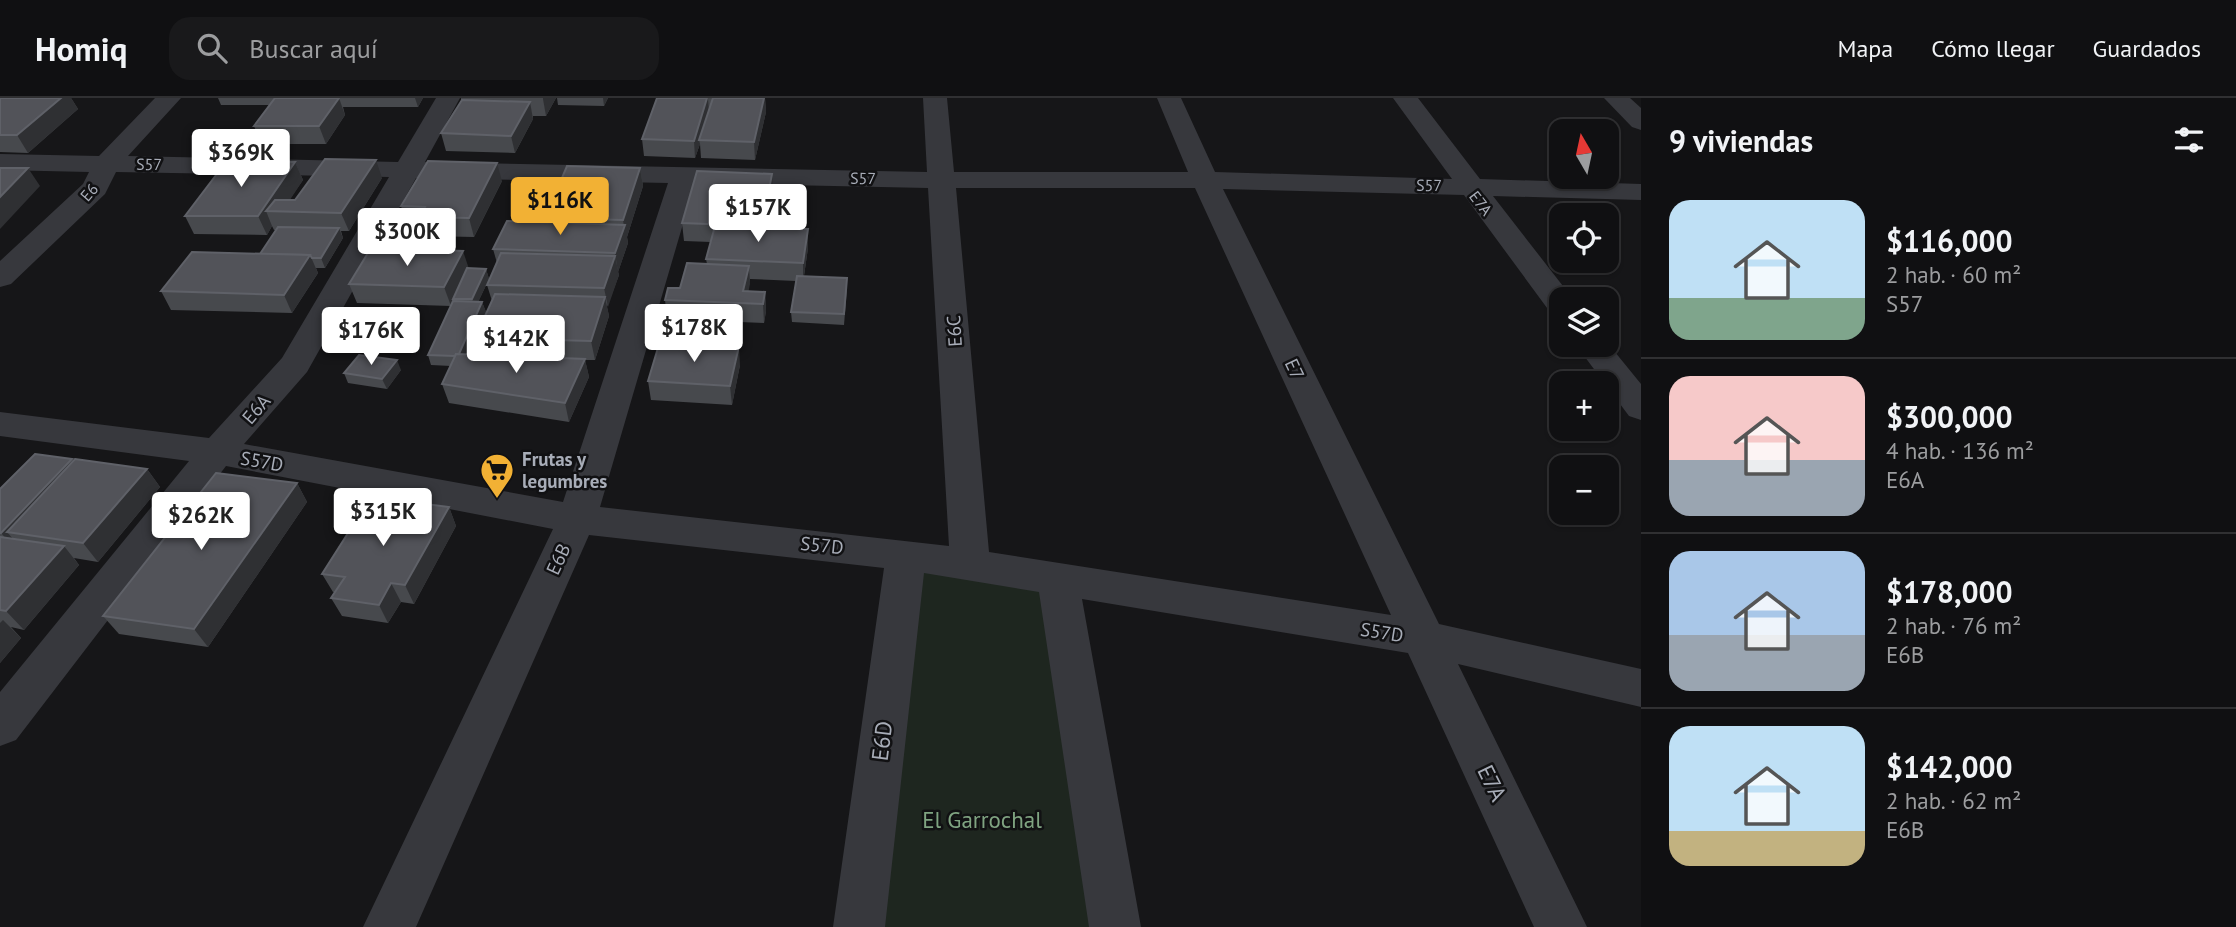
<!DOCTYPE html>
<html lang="es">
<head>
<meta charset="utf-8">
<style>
	:root { --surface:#101012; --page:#19191b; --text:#f1f3f6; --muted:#9c9d9f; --line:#303032; --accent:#f2b134 }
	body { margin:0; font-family:"PT Sans",sans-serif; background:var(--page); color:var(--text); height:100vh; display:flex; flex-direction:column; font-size:26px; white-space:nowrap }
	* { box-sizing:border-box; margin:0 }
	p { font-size:23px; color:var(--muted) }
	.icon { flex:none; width:38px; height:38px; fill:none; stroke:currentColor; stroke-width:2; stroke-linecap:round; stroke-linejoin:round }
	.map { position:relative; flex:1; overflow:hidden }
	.side { display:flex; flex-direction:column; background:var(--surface); width:595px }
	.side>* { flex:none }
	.needle { width:46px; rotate:351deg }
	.tools { position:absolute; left:1549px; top:21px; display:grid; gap:14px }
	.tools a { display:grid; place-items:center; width:70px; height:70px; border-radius:14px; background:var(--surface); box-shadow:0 2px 5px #0004,0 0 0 2px var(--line); font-size:35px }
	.price { position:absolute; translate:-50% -60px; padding:0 16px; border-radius:7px; background:#fff; color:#222; font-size:23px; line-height:46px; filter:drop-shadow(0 2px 4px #0008) }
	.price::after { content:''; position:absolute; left:50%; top:42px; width:21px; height:16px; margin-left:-10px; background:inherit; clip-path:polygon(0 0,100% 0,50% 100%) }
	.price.on { background:var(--accent); color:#111 }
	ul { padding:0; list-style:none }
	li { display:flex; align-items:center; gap:21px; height:175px; padding:0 28px }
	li+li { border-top:2px solid var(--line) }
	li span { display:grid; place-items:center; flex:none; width:196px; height:140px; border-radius:21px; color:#555 }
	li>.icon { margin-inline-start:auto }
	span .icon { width:84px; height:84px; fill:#fffc; stroke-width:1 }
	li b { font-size:30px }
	h2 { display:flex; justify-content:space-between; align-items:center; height:84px; padding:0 28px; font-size:30px }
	header { display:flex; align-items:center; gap:42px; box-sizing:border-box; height:98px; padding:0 35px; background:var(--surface); border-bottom:2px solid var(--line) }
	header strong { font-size:33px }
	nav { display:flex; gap:38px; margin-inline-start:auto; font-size:24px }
	.search { width:490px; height:63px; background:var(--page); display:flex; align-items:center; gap:18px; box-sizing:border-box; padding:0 24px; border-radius:21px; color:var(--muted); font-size:26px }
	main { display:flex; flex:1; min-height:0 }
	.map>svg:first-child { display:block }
	.green { fill:#1e261f }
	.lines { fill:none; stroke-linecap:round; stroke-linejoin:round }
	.street { fill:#37383d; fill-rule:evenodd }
	.wall { fill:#47494d }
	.shaded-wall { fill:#2f3033 }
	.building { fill:#525359; stroke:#5f6168; stroke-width:2 }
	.labels { text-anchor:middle; stroke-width:5; stroke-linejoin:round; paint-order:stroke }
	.far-street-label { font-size:16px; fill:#a8adb8; stroke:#111113 }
	.street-label { font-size:19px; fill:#a8adb8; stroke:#111113 }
	.poi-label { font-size:19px; font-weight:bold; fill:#a8adb8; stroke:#111113; text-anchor:start }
	.near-street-label { font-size:23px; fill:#a8adb8; stroke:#111113 }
	.near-park-label { font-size:23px; fill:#7fa381; stroke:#111113 }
</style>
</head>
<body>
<header>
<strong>Homiq</strong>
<div class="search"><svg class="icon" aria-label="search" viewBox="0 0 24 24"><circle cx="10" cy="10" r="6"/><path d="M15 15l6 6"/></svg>Buscar aquí</div>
<nav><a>Mapa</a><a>Cómo llegar</a><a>Guardados</a></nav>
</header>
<main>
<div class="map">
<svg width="1641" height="829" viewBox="0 0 1641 829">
	<rect width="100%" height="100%" fill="#161618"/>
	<!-- green -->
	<polygon class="green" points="908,459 1051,487 1110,829 860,829"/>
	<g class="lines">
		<!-- street -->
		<g class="street">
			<path d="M155,0h26l-53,58 270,6 38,-64h24l-35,64 502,10 -4,-74h24l7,74h234l-31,-74h24l34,74 237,7 -59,-81h25l62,81 161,5v16l-148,-4 80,103h-12v16l-11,-3 -86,-117 -241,-6 216,435 202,45v38l-183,-43 129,263h-53l-126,-274 -326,-54 59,328h-52l-50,-335 -115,-19 -39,354h-52l51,-359 -295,-33 -173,392h-53l190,-398 -327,-63 -210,274 -16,6v-54l189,-231 -189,-25v-24l209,26 73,-80 107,-181 -273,-5 -11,22 -94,90 -11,3v-26l83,-77 6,-12 -89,-2v-16l99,2zM416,80l252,5 -105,319 -319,-58 63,-72zM695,85l233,5 21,358 -349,-39zM956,90h239l196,427 -402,-63z"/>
			<polygon points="1604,0 1630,0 1641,10 1641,32 1632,29"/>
			<polygon points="1606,243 1641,286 1641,322 1629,318 1576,247 1606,247"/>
		</g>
	</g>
	<!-- wall -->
	<g class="wall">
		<polygon points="0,0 71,0 78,11 28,55 0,54"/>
		<polygon points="218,0 423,0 418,9 343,9 345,17 326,46 261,46 254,28 269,7 221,7"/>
		<polygon points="461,0 556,0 546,18 533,18 533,21 515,55 446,53 441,35 461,3"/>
		<polygon points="557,0 608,0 604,8 558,7"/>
		<polygon points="657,0 713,0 709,11 713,0 765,0 766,14 755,62 701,60 700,46 695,60 644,58 642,41"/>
		<polygon points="295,64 303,82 289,102 295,102 382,80 349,133 341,133 343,140 325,170 316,170 318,175 292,215 171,212 161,193 260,156 276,132 274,132 272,128 267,137 194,136 185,118"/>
		<polygon points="640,70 643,88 627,139 628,145 618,174 619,177 607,209 609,218 595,262 585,262 589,279 569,324 449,305 442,286 451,268 431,267 428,257 454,203 453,202 451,208 357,205 349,186 468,170 486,171 489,181 478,204 482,204 486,214 467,256 481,257 475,240 492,203 487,187 497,165 493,151 546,124 545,120"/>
		<polygon points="502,83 474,139 426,138 422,127 407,126 401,108"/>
		<polygon points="773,94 766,130 808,150 804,178 847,190 844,227 792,224 791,214 796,183 750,181 748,193 765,194 766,213 764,225 667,221 665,202 707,166 706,161 711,144 684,143 682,125"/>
		<polygon points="740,267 732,307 651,302 648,283"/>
		<polygon points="401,272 387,291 348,285 344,275"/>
		<polygon points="72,361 73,363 147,371 160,389 98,464 74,460 79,467 24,532 11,529 21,540 0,565 0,391"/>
		<polygon points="297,385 307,404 208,549 119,536 103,518"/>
		<polygon points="449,409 456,428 414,506 401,504 388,525 342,518 331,500 335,495 333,494 322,476"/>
	</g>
	<!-- shaded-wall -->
	<g class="shaded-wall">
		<polygon points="61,0 71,0 78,11 28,55 17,37"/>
		<polygon points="339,0 345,17 326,46 319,28"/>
		<polygon points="415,0 423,0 418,9"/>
		<polygon points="543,0 556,0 546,18 543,1"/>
		<polygon points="603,0 608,0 604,8"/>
		<polygon points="707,0 708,0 709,14 699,42 700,46 695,60 694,43"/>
		<polygon points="764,0 765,0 766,14 755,62 754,44"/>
		<polygon points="530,4 533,21 515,55 511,38"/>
		<polygon points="376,62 382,80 349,133 341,115"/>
		<polygon points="295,64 303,82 282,114 266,113 272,128 267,137 258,118"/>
		<polygon points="497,65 502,83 474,139 469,120"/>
		<polygon points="28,70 40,88 0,131 0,99"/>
		<polygon points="640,70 643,88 627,139 628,145 618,174 615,155 624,129 623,122"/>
		<polygon points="772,76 773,94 763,146 762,128"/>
		<polygon points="339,130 343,140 325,170 321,160"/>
		<polygon points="808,131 808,150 803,184 803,165"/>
		<polygon points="463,153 469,171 451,208 444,189"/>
		<polygon points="310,157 318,175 292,215 284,197"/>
		<polygon points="615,158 619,177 608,209 604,190"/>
		<polygon points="749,168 750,186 746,205 743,193"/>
		<polygon points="486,171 489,181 475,211 472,201"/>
		<polygon points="765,194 766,213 764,225 763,206"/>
		<polygon points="605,199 609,218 595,262 591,243"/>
		<polygon points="482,204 486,214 462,268 458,258"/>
		<polygon points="739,248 740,267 732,307 730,288"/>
		<polygon points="585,261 589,279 569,324 565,305"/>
		<polygon points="397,262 401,272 387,291 382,281"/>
		<polygon points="72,361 86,380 7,434 21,450 18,454 1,435"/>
		<polygon points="147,371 160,389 98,464 83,445"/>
		<polygon points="297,385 307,404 208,549 194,531"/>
		<polygon points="449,409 456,428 414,506 405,487"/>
		<polygon points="64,448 79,467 24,532 6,513"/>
		<polygon points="391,485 401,504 388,525 379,507"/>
		<polygon points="3,522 21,540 0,565 0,525"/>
	</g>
	<!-- building -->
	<g class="building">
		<polygon points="0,0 61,0 17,37 0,37"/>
		<polygon points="275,0 339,0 319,28 254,28"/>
		<polygon points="657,0 707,0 694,43 642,41"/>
		<polygon points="713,0 764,0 754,44 699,42"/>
		<polygon points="462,2 530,4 511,38 441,35"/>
		<polygon points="325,61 376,62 341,115 266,113 275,102 295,102"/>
		<polygon points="428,63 497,65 469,120 420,119 425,109 401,108"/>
		<polygon points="226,64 295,64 258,118 185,118"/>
		<polygon points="567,68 640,70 623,122 545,120"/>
		<polygon points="0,70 28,70 0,99"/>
		<polygon points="697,73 772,76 762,128 682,125"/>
		<polygon points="507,123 625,127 615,155 493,151"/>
		<polygon points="715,128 808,131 803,165 706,161"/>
		<polygon points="278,129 339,130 321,160 312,160 310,157 260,156"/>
		<polygon points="371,150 463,153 444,189 349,186"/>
		<polygon points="192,154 310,157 284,197 161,193"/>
		<polygon points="501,155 615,158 604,190 487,187"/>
		<polygon points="687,165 749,168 743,193 765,194 763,206 665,202 668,190 680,190"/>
		<polygon points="467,170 486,171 472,201 453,201"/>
		<polygon points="797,178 847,180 844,216 791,214"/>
		<polygon points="495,196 605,199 591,243 475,240"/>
		<polygon points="453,203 482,204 459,256 456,256 455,258 428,257"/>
		<polygon points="660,243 739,248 730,288 648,283"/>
		<polygon points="456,256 585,261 565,305 442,286"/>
		<polygon points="359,257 397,262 382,281 344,275"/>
		<polygon points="35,356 72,361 1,435 0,435 0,391"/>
		<polygon points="75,361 147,371 83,445 7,434"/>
		<polygon points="216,375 297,385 194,531 103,518"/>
		<polygon points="371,399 449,409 405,487 391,485 379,507 331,500 345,479 322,476"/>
		<polygon points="0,439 64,448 6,513 0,512"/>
	</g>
	<!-- icons -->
	<defs>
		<symbol id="supermarket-pin" viewBox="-11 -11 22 30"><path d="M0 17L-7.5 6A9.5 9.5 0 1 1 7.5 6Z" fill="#f2b134" stroke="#111113"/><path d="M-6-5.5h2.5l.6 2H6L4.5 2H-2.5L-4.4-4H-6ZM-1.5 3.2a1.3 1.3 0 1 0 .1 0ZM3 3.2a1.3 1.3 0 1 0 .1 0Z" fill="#111"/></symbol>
	</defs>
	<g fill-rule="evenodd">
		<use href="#supermarket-pin" x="478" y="353" width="38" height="52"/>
	</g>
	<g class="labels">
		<!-- far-street labels -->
		<g class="far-street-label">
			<text transform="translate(149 66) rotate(1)" y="6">S57</text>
			<text transform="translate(863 80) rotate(1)" y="6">S57</text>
			<text transform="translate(1429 87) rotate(1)" y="6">S57</text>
			<text transform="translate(89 94) rotate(-49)" y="6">E6</text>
			<text transform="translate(1481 105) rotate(52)" y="6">E7A</text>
		</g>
		<!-- street labels -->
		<g class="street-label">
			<text transform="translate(954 233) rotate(-94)" y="7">E6C</text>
			<text transform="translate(1295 271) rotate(65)" y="7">E7</text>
			<text transform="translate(256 311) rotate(-49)" y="7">E6A</text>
			<text transform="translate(262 363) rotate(10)" y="7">S57D</text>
			<text transform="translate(822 447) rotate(6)" y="7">S57D</text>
			<text transform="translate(558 461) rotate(-65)" y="7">E6B</text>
			<text transform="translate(1382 534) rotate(9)" y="7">S57D</text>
		</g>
		<!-- poi labels -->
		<g class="poi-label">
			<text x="522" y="368">Frutas y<tspan x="522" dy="22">legumbres</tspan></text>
		</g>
		<!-- near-street labels -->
		<g class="near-street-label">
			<text transform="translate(882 643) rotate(-83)" y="8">E6D</text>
			<text transform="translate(1492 685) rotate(64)" y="8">E7A</text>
		</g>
		<!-- near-park labels -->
		<g class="near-park-label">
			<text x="982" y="730">El Garrochal</text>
		</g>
	</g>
</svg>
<div class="tools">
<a><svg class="needle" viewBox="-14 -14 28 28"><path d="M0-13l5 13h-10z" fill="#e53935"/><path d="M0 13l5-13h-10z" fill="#9c9d9f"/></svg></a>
<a><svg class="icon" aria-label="locate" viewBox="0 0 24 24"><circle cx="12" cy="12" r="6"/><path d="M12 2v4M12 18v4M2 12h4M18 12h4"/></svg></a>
<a><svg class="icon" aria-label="layers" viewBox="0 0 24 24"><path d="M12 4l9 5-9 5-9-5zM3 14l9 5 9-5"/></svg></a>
<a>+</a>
<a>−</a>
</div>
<b class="price" style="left:241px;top:91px">$369K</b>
<b class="price on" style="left:560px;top:139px">$116K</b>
<b class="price" style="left:758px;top:146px">$157K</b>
<b class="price" style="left:407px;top:170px">$300K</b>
<b class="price" style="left:694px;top:266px">$178K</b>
<b class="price" style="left:371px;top:269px">$176K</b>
<b class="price" style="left:516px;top:277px">$142K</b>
<b class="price" style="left:383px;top:450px">$315K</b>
<b class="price" style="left:201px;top:454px">$262K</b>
</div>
<section class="side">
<h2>9 viviendas<svg class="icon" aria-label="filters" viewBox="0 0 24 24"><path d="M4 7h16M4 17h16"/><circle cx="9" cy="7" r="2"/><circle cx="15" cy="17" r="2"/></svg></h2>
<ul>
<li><span style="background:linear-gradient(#bfe0f5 70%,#7fa58c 0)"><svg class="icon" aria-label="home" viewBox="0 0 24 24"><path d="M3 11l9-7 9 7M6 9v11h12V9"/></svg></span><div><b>$116,000</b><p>2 hab. · 60 m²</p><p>S57</p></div></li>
<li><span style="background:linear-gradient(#f6c9c9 60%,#9aa5b1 0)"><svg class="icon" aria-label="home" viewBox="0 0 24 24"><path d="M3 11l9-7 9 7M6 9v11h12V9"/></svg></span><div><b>$300,000</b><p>4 hab. · 136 m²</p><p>E6A</p></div></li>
<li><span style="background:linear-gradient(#a9c7e8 60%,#9aa5b1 0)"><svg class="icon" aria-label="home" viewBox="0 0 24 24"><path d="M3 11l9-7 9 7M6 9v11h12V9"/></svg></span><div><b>$178,000</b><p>2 hab. · 76 m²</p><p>E6B</p></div></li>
<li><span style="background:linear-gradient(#bfe0f5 75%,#c2b280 0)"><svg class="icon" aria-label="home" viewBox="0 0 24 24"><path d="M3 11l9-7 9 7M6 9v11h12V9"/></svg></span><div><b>$142,000</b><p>2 hab. · 62 m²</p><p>E6B</p></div></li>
</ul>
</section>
</main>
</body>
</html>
